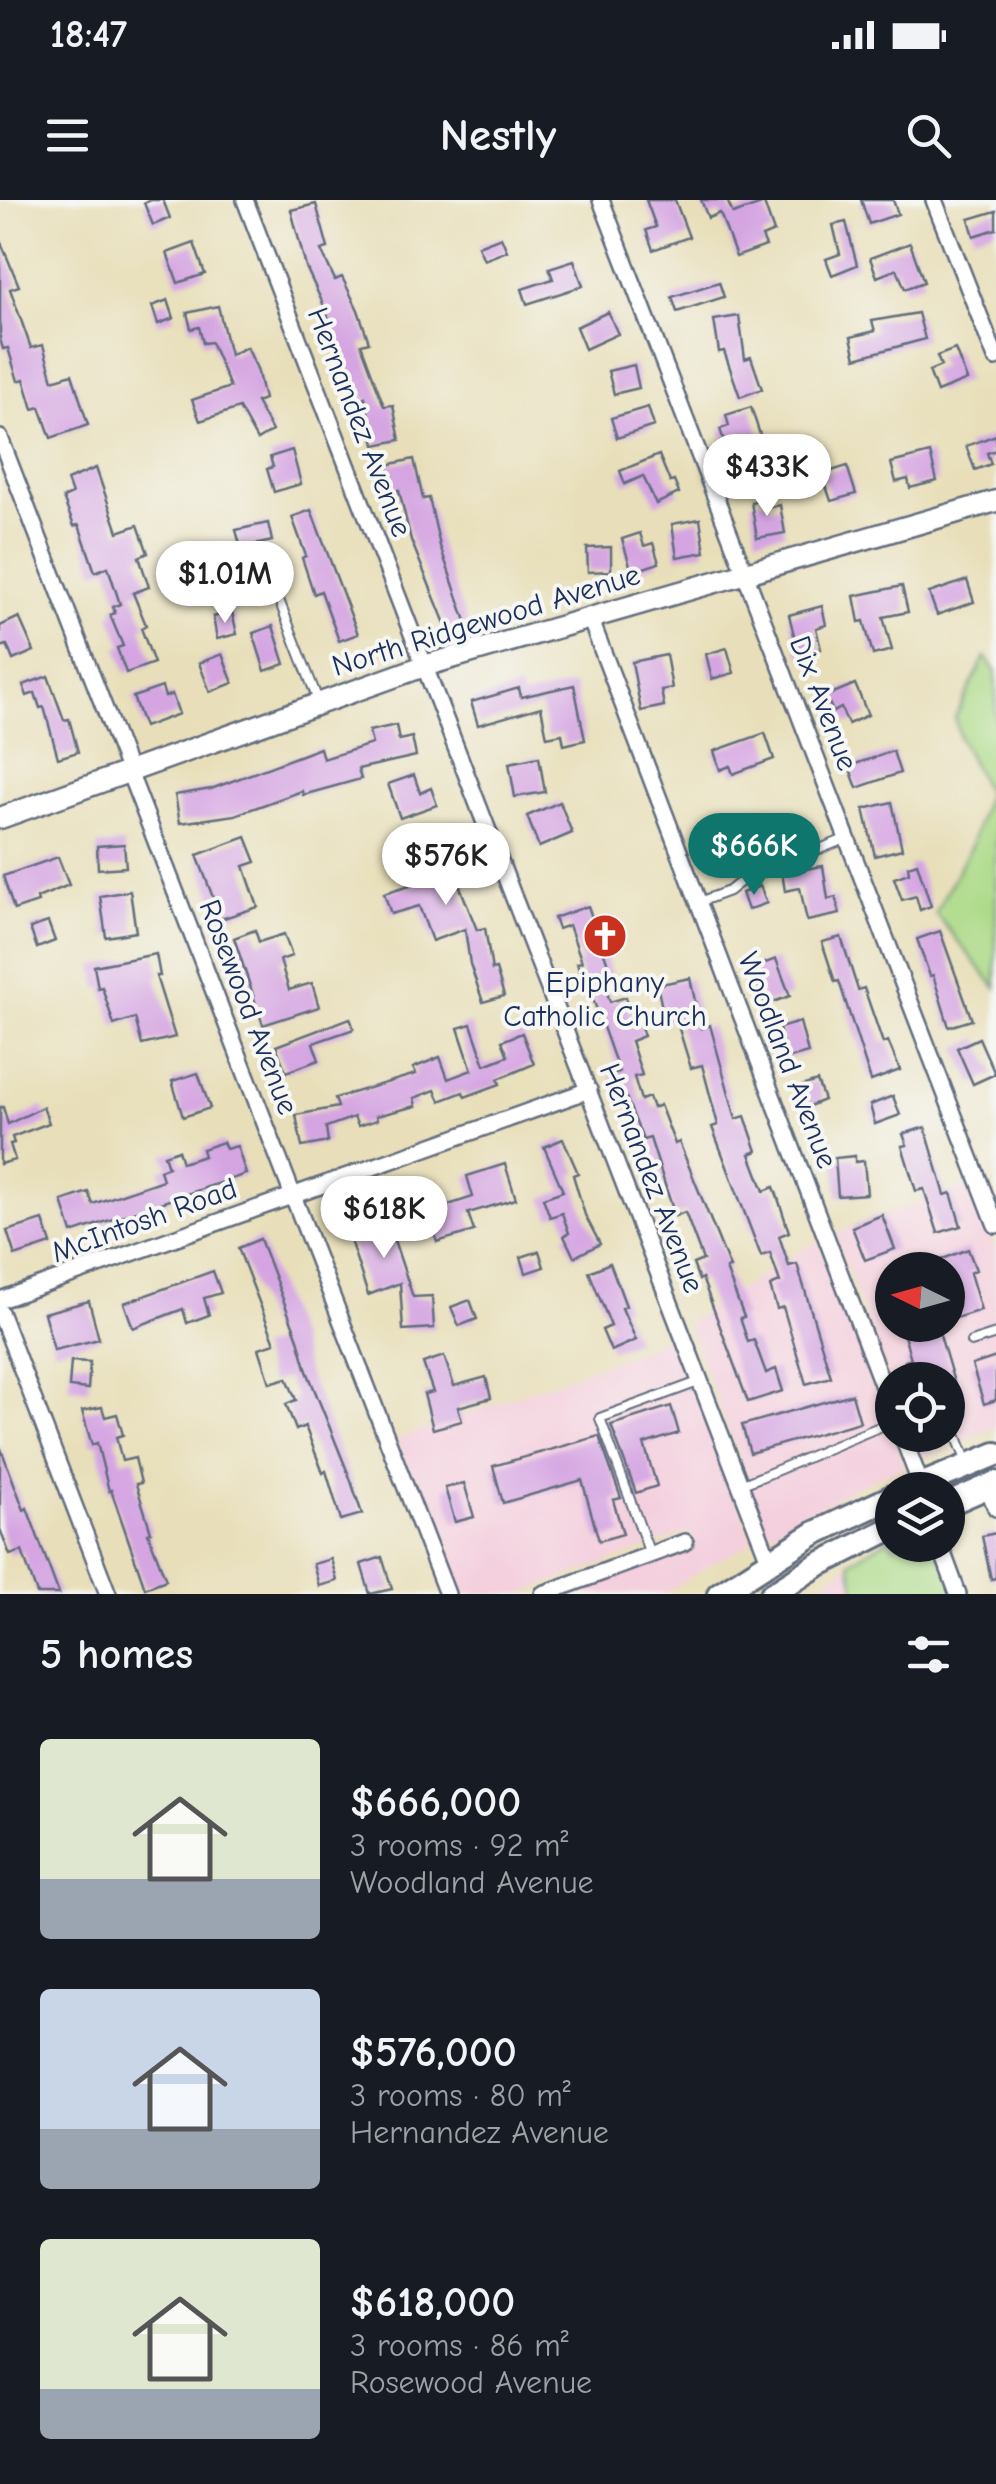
<!DOCTYPE html>
<html lang="en">
<head>
<meta charset="utf-8">
<style>
	:root { --surface:#171b24; --page:#242831; --text:#f1f3f6; --muted:#9ea1a6; --accent:#0f766e }
	body { margin:0; font-family:"Comic Neue",sans-serif; background:var(--page); color:var(--text); height:100vh; display:flex; flex-direction:column; font-size:38px; white-space:nowrap }
	* { box-sizing:border-box; margin:0 }
	p { font-size:32px; color:var(--muted) }
	.icon { flex:none; width:55px; height:55px; fill:none; stroke:currentColor; stroke-width:2; stroke-linecap:round; stroke-linejoin:round }
	.map { position:relative; height:1394px; overflow:hidden }
	.panel { display:flex; flex-direction:column; background:var(--surface); flex:1 }
	.panel>* { flex:none }
	.needle { width:65px; rotate:275deg }
	.fabs { position:absolute; left:875px; top:1052px; display:grid; gap:20px }
	.fabs a { display:grid; place-items:center; width:90px; height:90px; border-radius:50%; background:var(--surface); box-shadow:0 2px 8px #0004; font-size:50px }
	.price { position:absolute; translate:-50% -85px; padding:0 22px; border-radius:35px; background:#fff; color:#222; font-size:32px; line-height:65px; filter:drop-shadow(0 2px 5px #0008) }
	.price::after { content:''; position:absolute; left:50%; top:60px; width:30px; height:22px; margin-left:-15px; background:inherit; clip-path:polygon(0 0,100% 0,50% 100%) }
	.price.on { background:var(--accent); color:#fff }
	ul { padding:0; list-style:none }
	li { display:flex; align-items:center; gap:30px; height:250px; padding:0 40px }
	li span { display:grid; place-items:center; flex:none; width:280px; height:200px; border-radius:10px; color:#555 }
	li>.icon { margin-inline-start:auto }
	span .icon { width:120px; height:120px; fill:#fffc; stroke-width:1 }
	li b { font-size:42px }
	h2 { display:flex; justify-content:space-between; align-items:center; height:120px; padding:0 40px; font-size:42px }
	.status { display:flex; justify-content:space-between; align-items:center; height:70px; padding:0 50px; background:var(--surface); direction:ltr }
	.status svg { height:28px; fill:currentColor }
	header { display:flex; justify-content:space-between; align-items:center; height:130px; padding:0 40px; background:var(--surface); font-size:45px; font-weight:700 }
	.map>svg:first-child { display:block }
	.built { fill:#f4cfde; fill-rule:evenodd }
	.green { fill:#acda87; stroke:#648472; stroke-width:2.5 }
	.building { fill:#d5a5e2 }
	.lines { fill:none; stroke-linecap:round; stroke-linejoin:round }
	.lane-casing { stroke:#636d7e; stroke-width:12 }
	.street-casing { stroke:#636d7e; stroke-width:20 }
	.secondary-casing { stroke:#636d7e; stroke-width:25 }
	.primary-casing { stroke:#636d7e; stroke-width:28 }
	.lane { stroke:#fff; stroke-width:8 }
	.street { stroke:#fff; stroke-width:15 }
	.secondary { stroke:#fff; stroke-width:20 }
	.primary { stroke:#fff; stroke-width:22 }
	.labels { text-anchor:middle; stroke-width:8; stroke-linejoin:round; paint-order:stroke }
	.street-label { font-size:30px; fill:#1b2f5e; stroke:#f6f6f2 }
	.poi-label { font-size:30px; fill:#1b2f5e; stroke:#f6f6f2 }
</style>
</head>
<body>
<div class="status"><b>18:47</b><svg viewBox="0 0 49 12"><path d="M0 12V9h3v3zM5 12V6h3v6zM10 12V3h3v9zM15 12V0h3v12zM26 1h20v11H26zM47 4h2v5h-2z"/></svg></div>
<header><svg class="icon" aria-label="menu" viewBox="0 0 24 24"><path d="M4 6h16M4 12h16M4 18h16"/></svg>Nestly<svg class="icon" aria-label="search" viewBox="0 0 24 24"><circle cx="10" cy="10" r="6"/><path d="M15 15l6 6"/></svg></header>
<div class="map">
<svg width="996" height="1394" viewBox="0 0 996 1394">
	<rect width="100%" height="100%" fill="#f6f6f2"/>
	<filter id="ink" filterUnits="userSpaceOnUse"><feTurbulence type="fractalNoise" baseFrequency=".01" numOctaves="2"/><feDisplacementMap in="SourceGraphic" scale="20" xChannelSelector="R" yChannelSelector="G"/><feConvolveMatrix kernelMatrix="1 2 1 2 8 2 1 2 1" color-interpolation-filters="sRGB"/></filter>
	<filter id="wash" filterUnits="userSpaceOnUse"><feTurbulence type="fractalNoise" baseFrequency=".0048" numOctaves="4" result="noise"/><feDisplacementMap in="SourceGraphic" scale="40" xChannelSelector="R" yChannelSelector="G"/><feGaussianBlur stdDeviation="2.25" result="paint"/><feColorMatrix in="noise" values="0 0 0 0 0 0 0 0 0 0 0 0 0 0 0 0 0 1.4 0 .05"/><feComposite in="paint" operator="in"/></filter>
	<g filter="url(#wash)">
		<rect width="100%" height="100%" fill="#e8dfba"/>
		<!-- built -->
		<g class="built">
			<path d="M971,984l25,66v177l-76,32 -9,-24h37v-55h-56v7l-58,-153zM892,1070h56v55h-56z"/>
			<polygon points="818,1040 905,1266 857,1286 768,1334 687,1123"/>
			<polygon points="673,1132 753,1342 702,1369 664,1394 565,1394 696,1346 689,1332 520,1394 456,1394 396,1240 645,1149"/>
			<polygon points="851,1364 856,1394 807,1394"/>
		</g>
		<!-- green -->
		<g class="green">
			<polygon points="985,457 996,472 996,788 935,713 971,646 987,593 960,539 955,518"/>
			<polygon points="892,1337 892,1345 940,1345 957,1394 856,1394 850,1362"/>
		</g>
		<g id="blocks">
			<!-- building -->
			<g class="building">
				<polygon points="151,0 163,0 170,18 153,25 144,3"/>
				<polygon points="646,0 675,0 689,37 653,50 646,30 656,27"/>
				<polygon points="701,0 727,0 733,14 764,3 774,32 762,37 766,46 736,57 720,13 708,18"/>
				<polygon points="861,0 893,0 898,14 869,24"/>
				<polygon points="316,4 328,48 321,50 335,80 342,77 358,110 369,142 361,144 384,206 393,205 400,240 375,245 365,197 358,200 324,106 306,67 291,10"/>
				<polygon points="996,11 996,29 974,36 969,19"/>
				<polygon points="846,22 857,65 832,75 826,59 840,54 833,25"/>
				<polygon points="501,37 507,51 484,60 478,46"/>
				<polygon points="0,40 19,86 10,89 31,148 43,145 53,180 72,174 88,225 51,238 40,207 33,209 24,179 18,181 8,148 3,149 0,139"/>
				<polygon points="194,43 205,74 178,83 167,53"/>
				<polygon points="910,43 924,82 905,89 897,69 877,77 870,58"/>
				<polygon points="574,60 583,86 527,104 522,89 553,79 549,68"/>
				<polygon points="719,82 724,97 677,112 672,97"/>
				<polygon points="168,100 174,118 158,124 152,106"/>
				<polygon points="218,106 230,155 247,147 257,169 264,199 256,202 272,231 257,240 239,208 200,221 192,200 230,187 211,142 203,143 199,127 191,129 187,113"/>
				<polygon points="608,112 618,134 585,149 576,127"/>
				<polygon points="918,113 925,139 856,158 851,137 875,131 872,121"/>
				<polygon points="739,116 745,159 751,157 762,189 740,197 724,151 719,152 714,120"/>
				<polygon points="955,149 967,180 937,192 929,171 941,166 937,156"/>
				<polygon points="634,165 639,188 614,194 608,171"/>
				<polygon points="648,207 654,226 617,238 611,218"/>
				<polygon points="751,207 761,238 727,250 720,229 729,226 726,215"/>
				<polygon points="996,235 996,250 987,253 991,264 975,270 966,246"/>
				<polygon points="292,250 301,284 274,292 267,269 273,267 270,257"/>
				<polygon points="930,253 937,281 910,288 908,279 896,282 891,263"/>
				<polygon points="659,255 670,282 674,281 679,293 656,304 643,276 625,284 620,271"/>
				<polygon points="414,259 423,299 429,298 440,346 467,424 448,431 411,340 399,290 392,291 387,265"/>
				<polygon points="847,266 856,294 831,301 822,274"/>
				<polygon points="96,268 118,332 138,325 148,353 139,357 149,387 133,393 146,425 141,428 154,463 126,473 117,448 123,446 110,415 115,413 113,407 120,404 108,367 95,372 79,325 74,326 63,298 72,294 67,280"/>
				<polygon points="768,299 770,307 780,305 785,333 757,338 751,302"/>
				<polygon points="311,310 358,434 339,441 321,391 314,394 302,358 306,356 292,317"/>
				<polygon points="700,319 705,352 677,357 672,324"/>
				<polygon points="268,323 272,341 241,348 236,330"/>
				<polygon points="640,333 644,346 653,343 659,363 632,372 622,339"/>
				<polygon points="611,347 611,371 588,372 587,348"/>
				<polygon points="967,380 974,402 937,415 929,393"/>
				<polygon points="902,386 908,412 883,417 892,450 873,455 864,421 859,422 854,396"/>
				<polygon points="822,406 826,425 816,428 821,449 799,455 789,415"/>
				<polygon points="232,412 237,434 217,439 213,417"/>
				<polygon points="19,417 34,451 13,460 7,445 0,447 0,426"/>
				<polygon points="273,426 285,464 265,471 253,433"/>
				<polygon points="727,448 734,473 712,479 706,454"/>
				<polygon points="222,454 233,483 210,492 199,463"/>
				<polygon points="666,455 672,488 661,490 664,506 641,511 632,462"/>
				<polygon points="48,476 64,520 69,519 78,552 58,558 44,507 40,508 35,493 27,496 23,485"/>
				<polygon points="855,484 868,515 848,524 841,508 833,512 826,496"/>
				<polygon points="574,485 585,540 564,545 562,534 547,537 541,507 478,525 471,502 519,488 521,497"/>
				<polygon points="162,487 165,497 172,494 179,514 144,527 133,497"/>
				<polygon points="396,525 399,540 412,537 416,556 358,569 361,579 303,595 302,591 235,615 180,623 175,595 211,589 320,548 323,559 372,544 369,531"/>
				<polygon points="765,533 774,559 733,574 730,566 720,570 714,551"/>
				<polygon points="893,551 900,573 857,588 849,566"/>
				<polygon points="539,557 545,592 515,597 509,563"/>
				<polygon points="414,575 420,593 431,588 437,605 400,618 388,584"/>
				<polygon points="560,602 572,633 539,647 527,616"/>
				<polygon points="892,602 902,649 875,656 864,609"/>
				<polygon points="757,618 764,636 740,644 734,626"/>
				<polygon points="782,619 787,637 771,643 766,625"/>
				<polygon points="443,628 454,672 477,730 485,728 492,770 496,769 504,796 483,802 470,764 465,729 432,741 419,706 391,714 384,693 433,678 428,657 413,661 407,636"/>
				<polygon points="246,637 256,662 244,666 258,707 221,719 197,655"/>
				<polygon points="124,644 126,667 98,669 97,646"/>
				<polygon points="58,657 69,685 37,698 38,702 14,710 3,676"/>
				<polygon points="917,663 931,706 920,710 916,696 902,700 894,678 909,673 908,666"/>
				<polygon points="823,666 828,699 836,697 840,714 807,721 800,688 785,691 782,673"/>
				<polygon points="760,686 767,703 748,710 742,693"/>
				<polygon points="130,691 136,732 106,737 100,696"/>
				<polygon points="588,706 612,776 603,779 610,802 626,797 633,820 638,818 644,836 631,841 642,875 634,877 641,900 649,897 653,908 660,905 675,944 679,942 730,1068 726,1069 744,1117 740,1118 748,1142 754,1140 766,1173 776,1169 783,1191 748,1202 702,1078 699,1080 693,1064 703,1060 685,1012 675,1016 650,938 643,940 624,892 617,894 611,875 619,872 592,796 587,797 577,763 582,762 569,725 558,729 554,718"/>
				<polygon points="48,722 55,741 37,748 30,728"/>
				<polygon points="255,730 259,742 284,734 292,756 280,760 289,790 312,783 319,807 263,825 234,738"/>
				<polygon points="940,731 972,820 949,827 933,775 930,776 917,739"/>
				<polygon points="841,737 858,790 864,788 883,843 888,841 900,870 871,881 839,781 835,782 822,742"/>
				<polygon points="156,754 160,776 156,776 175,837 142,845 135,818 114,825 102,787 98,788 94,766"/>
				<polygon points="776,759 790,796 765,805 752,768"/>
				<polygon points="690,778 701,828 710,825 736,919 745,916 757,951 750,954 764,991 774,987 777,995 789,1032 779,1036 789,1066 797,1064 831,1177 806,1184 783,1107 777,1109 770,1086 780,1082 770,1053 761,1056 712,927 718,925 702,865 691,868 676,819 665,821 657,785"/>
				<polygon points="350,818 354,829 313,843 319,860 286,872 276,846"/>
				<polygon points="800,822 808,853 787,859 779,828"/>
				<polygon points="471,824 485,865 508,856 502,841 522,833 534,864 498,879 500,884 465,897 463,892 440,901 435,890 414,898 416,906 376,916 377,920 358,926 354,917 326,927 328,942 302,947 296,915 338,907 335,898 416,874 413,868 440,857 448,879 472,870 458,828"/>
				<polygon points="979,838 995,874 973,884 957,848"/>
				<polygon points="198,873 210,908 183,917 172,881"/>
				<polygon points="817,881 824,900 802,909 795,888"/>
				<polygon points="893,896 900,915 875,924 870,905"/>
				<polygon points="0,907 3,907 8,924 43,907 49,923 12,937 14,943 10,944 15,960 0,964"/>
				<polygon points="925,927 945,995 951,993 961,1026 938,1033 924,989 916,991 902,946 907,945 903,934"/>
				<polygon points="563,939 578,973 573,975 585,1015 600,1044 574,1057 564,1036 569,1033 562,1013 550,1017 543,998 563,991 544,947"/>
				<polygon points="223,942 226,949 237,946 246,974 72,1033 62,1001 88,992 93,1004 163,980 160,970 168,967 164,955 178,950 182,963 204,956 202,949"/>
				<polygon points="855,956 855,962 864,961 867,994 838,996 835,958"/>
				<polygon points="505,964 516,999 468,1013 474,1031 437,1042 427,1012 473,997 467,976"/>
				<polygon points="380,998 413,1097 432,1096 434,1128 403,1130 400,1083 368,1095 340,1009"/>
				<polygon points="882,1015 895,1049 865,1060 852,1027"/>
				<polygon points="43,1020 51,1044 15,1056 7,1031"/>
				<polygon points="260,1039 297,1136 307,1171 350,1278 362,1314 341,1320 326,1271 323,1273 305,1226 296,1230 286,1204 296,1200 287,1178 270,1183 259,1148 275,1143 238,1048"/>
				<polygon points="968,1049 976,1070 970,1073 981,1110 956,1118 952,1107 948,1109 948,1070 917,1069"/>
				<polygon points="539,1051 544,1067 526,1073 521,1057"/>
				<polygon points="610,1063 626,1106 622,1108 636,1140 611,1151 602,1130 611,1126 589,1072"/>
				<polygon points="213,1071 221,1093 204,1098 209,1115 187,1123 183,1109 133,1128 124,1103"/>
				<polygon points="470,1100 477,1119 459,1126 451,1107"/>
				<polygon points="89,1101 99,1139 54,1150 44,1113"/>
				<polygon points="901,1125 937,1125 964,1216 948,1215 948,1180 911,1180 905,1161 911,1159"/>
				<polygon points="444,1156 454,1186 486,1177 491,1198 458,1207 462,1221 433,1229 424,1194 433,1192 423,1163"/>
				<polygon points="996,1157 996,1200 984,1204 972,1165"/>
				<polygon points="71,1161 90,1162 88,1189 69,1187"/>
				<polygon points="852,1194 860,1222 750,1253 742,1225"/>
				<polygon points="671,1206 679,1233 644,1244 657,1286 636,1293 611,1225"/>
				<polygon points="102,1207 105,1217 117,1214 123,1235 116,1237 122,1261 135,1258 141,1283 136,1284 151,1332 148,1333 166,1380 145,1388 111,1290 109,1291 97,1243 92,1245 82,1211"/>
				<polygon points="599,1236 621,1298 613,1300 623,1334 599,1341 582,1280 503,1303 493,1266"/>
				<polygon points="0,1246 24,1310 27,1308 59,1394 37,1394 22,1351 10,1355 0,1329"/>
				<polygon points="464,1283 474,1317 455,1322 445,1288"/>
				<polygon points="996,1333 996,1378 991,1379 982,1336"/>
				<polygon points="382,1357 392,1389 370,1394 361,1364"/>
				<polygon points="331,1359 337,1381 319,1386 313,1364"/>
			</g>
		</g>
	</g>
	<g filter="url(#ink)">
		<use href="#blocks" fill-opacity="0" stroke="#636d7e" stroke-width="2.5"/>
		<g class="lines">
			<defs>
				<g id="lane">
					<polyline points="265,364 319,503"/>
					<polyline points="699,702 729,691 744,679 845,639"/>
					<polyline points="971,1142 996,1134"/>
					<polyline points="951,1222 968,1265"/>
					<path d="M740,1285c53,-20 100,-43 152,-63"/>
					<polyline points="650,1354 600,1218 701,1181"/>
				</g>
				<g id="street">
					<polyline points="245,0 769,1360"/>
					<polyline points="601,0 996,1025"/>
					<polyline points="934,0 996,158"/>
					<polyline points="0,238 447,1394"/>
					<polyline points="590,418 892,1210"/>
					<polyline points="0,1100 589,890"/>
					<polyline points="0,1112 108,1394"/>
					<polyline points="902,1235 921,1285"/>
					<polyline points="987,1286 996,1308"/>
					<polyline points="940,1345 958,1394"/>
					<polyline points="543,1394 685,1342"/>
				</g>
				<polyline id="secondary" points="0,618 424,466 996,301"/>
				<g id="primary">
					<polyline points="909,1290 996,1254"/>
					<polyline points="948,1304 996,1283"/>
					<polyline points="719,1394 815,1333 892,1297"/>
					<polyline points="772,1394 816,1366 892,1328"/>
				</g>
			</defs>
			<!-- lane casing -->
			<use href="#lane" class="lane-casing"/>
			<!-- street casing -->
			<use href="#street" class="street-casing"/>
			<!-- secondary casing -->
			<use href="#secondary" class="secondary-casing"/>
			<!-- primary casing -->
			<use href="#primary" class="primary-casing"/>
			<!-- lane -->
			<use href="#lane" class="lane"/>
			<!-- street -->
			<use href="#street" class="street"/>
			<!-- secondary -->
			<use href="#secondary" class="secondary"/>
			<!-- primary -->
			<use href="#primary" class="primary"/>
		</g>
	</g>
	<!-- icons -->
	<defs>
		<symbol id="church-disc" viewBox="-11 -11 22 22"><circle r="9.5" fill="#c8321e" stroke="#f6f6f2"/><path d="M-1.2-6h2.4v3.5h3.3v2.4h-3.3V6h-2.4V-.1h-3.3v-2.4h3.3Z" fill="#fff"/></symbol>
	</defs>
	<g fill-rule="evenodd">
		<use href="#church-disc" x="580" y="711" width="50" height="50"/>
	</g>
	<g class="labels">
		<!-- street labels -->
		<g class="street-label">
			<text transform="translate(360 222) rotate(69)" y="10">Hernandez Avenue</text>
			<text transform="translate(486 420) rotate(-17)" y="10">North Ridgewood Avenue</text>
			<text transform="translate(824 503) rotate(69)" y="10">Dix Avenue</text>
			<text transform="translate(249 807) rotate(69)" y="10">Rosewood Avenue</text>
			<text transform="translate(788 860) rotate(69)" y="10">Woodland Avenue</text>
			<text transform="translate(652 978) rotate(69)" y="10">Hernandez Avenue</text>
			<text transform="translate(144 1020) rotate(-20)" y="10">McIntosh Road</text>
		</g>
		<!-- poi labels -->
		<g class="poi-label">
			<text x="605" y="792">Epiphany<tspan x="605" dy="34">Catholic Church</tspan></text>
		</g>
	</g>
</svg>
<div class="fabs">
<a><svg class="needle" viewBox="-14 -14 28 28"><path d="M0-13l5 13h-10z" fill="#e53935"/><path d="M0 13l5-13h-10z" fill="#9ea1a6"/></svg></a>
<a><svg class="icon" aria-label="locate" viewBox="0 0 24 24"><circle cx="12" cy="12" r="6"/><path d="M12 2v4M12 18v4M2 12h4M18 12h4"/></svg></a>
<a><svg class="icon" aria-label="layers" viewBox="0 0 24 24"><path d="M12 4l9 5-9 5-9-5zM3 14l9 5 9-5"/></svg></a>
</div>
<b class="price" style="left:767px;top:319px">$433K</b>
<b class="price" style="left:225px;top:426px">$1.01M</b>
<b class="price on" style="left:754px;top:698px">$666K</b>
<b class="price" style="left:446px;top:708px">$576K</b>
<b class="price" style="left:384px;top:1061px">$618K</b>
</div>
<section class="panel">
<h2>5 homes<svg class="icon" aria-label="filters" viewBox="0 0 24 24"><path d="M4 7h16M4 17h16"/><circle cx="9" cy="7" r="2"/><circle cx="15" cy="17" r="2"/></svg></h2>
<ul>
<li><span style="background:linear-gradient(#dfe7d0 70%,#9aa5b1 0)"><svg class="icon" aria-label="home" viewBox="0 0 24 24"><path d="M3 11l9-7 9 7M6 9v11h12V9"/></svg></span><div><b>$666,000</b><p>3 rooms · 92 m²</p><p>Woodland Avenue</p></div></li>
<li><span style="background:linear-gradient(#c9d6e8 70%,#9aa5b1 0)"><svg class="icon" aria-label="home" viewBox="0 0 24 24"><path d="M3 11l9-7 9 7M6 9v11h12V9"/></svg></span><div><b>$576,000</b><p>3 rooms · 80 m²</p><p>Hernandez Avenue</p></div></li>
<li><span style="background:linear-gradient(#dfe7d0 75%,#9aa5b1 0)"><svg class="icon" aria-label="home" viewBox="0 0 24 24"><path d="M3 11l9-7 9 7M6 9v11h12V9"/></svg></span><div><b>$618,000</b><p>3 rooms · 86 m²</p><p>Rosewood Avenue</p></div></li>
</ul>
</section>
</body>
</html>
